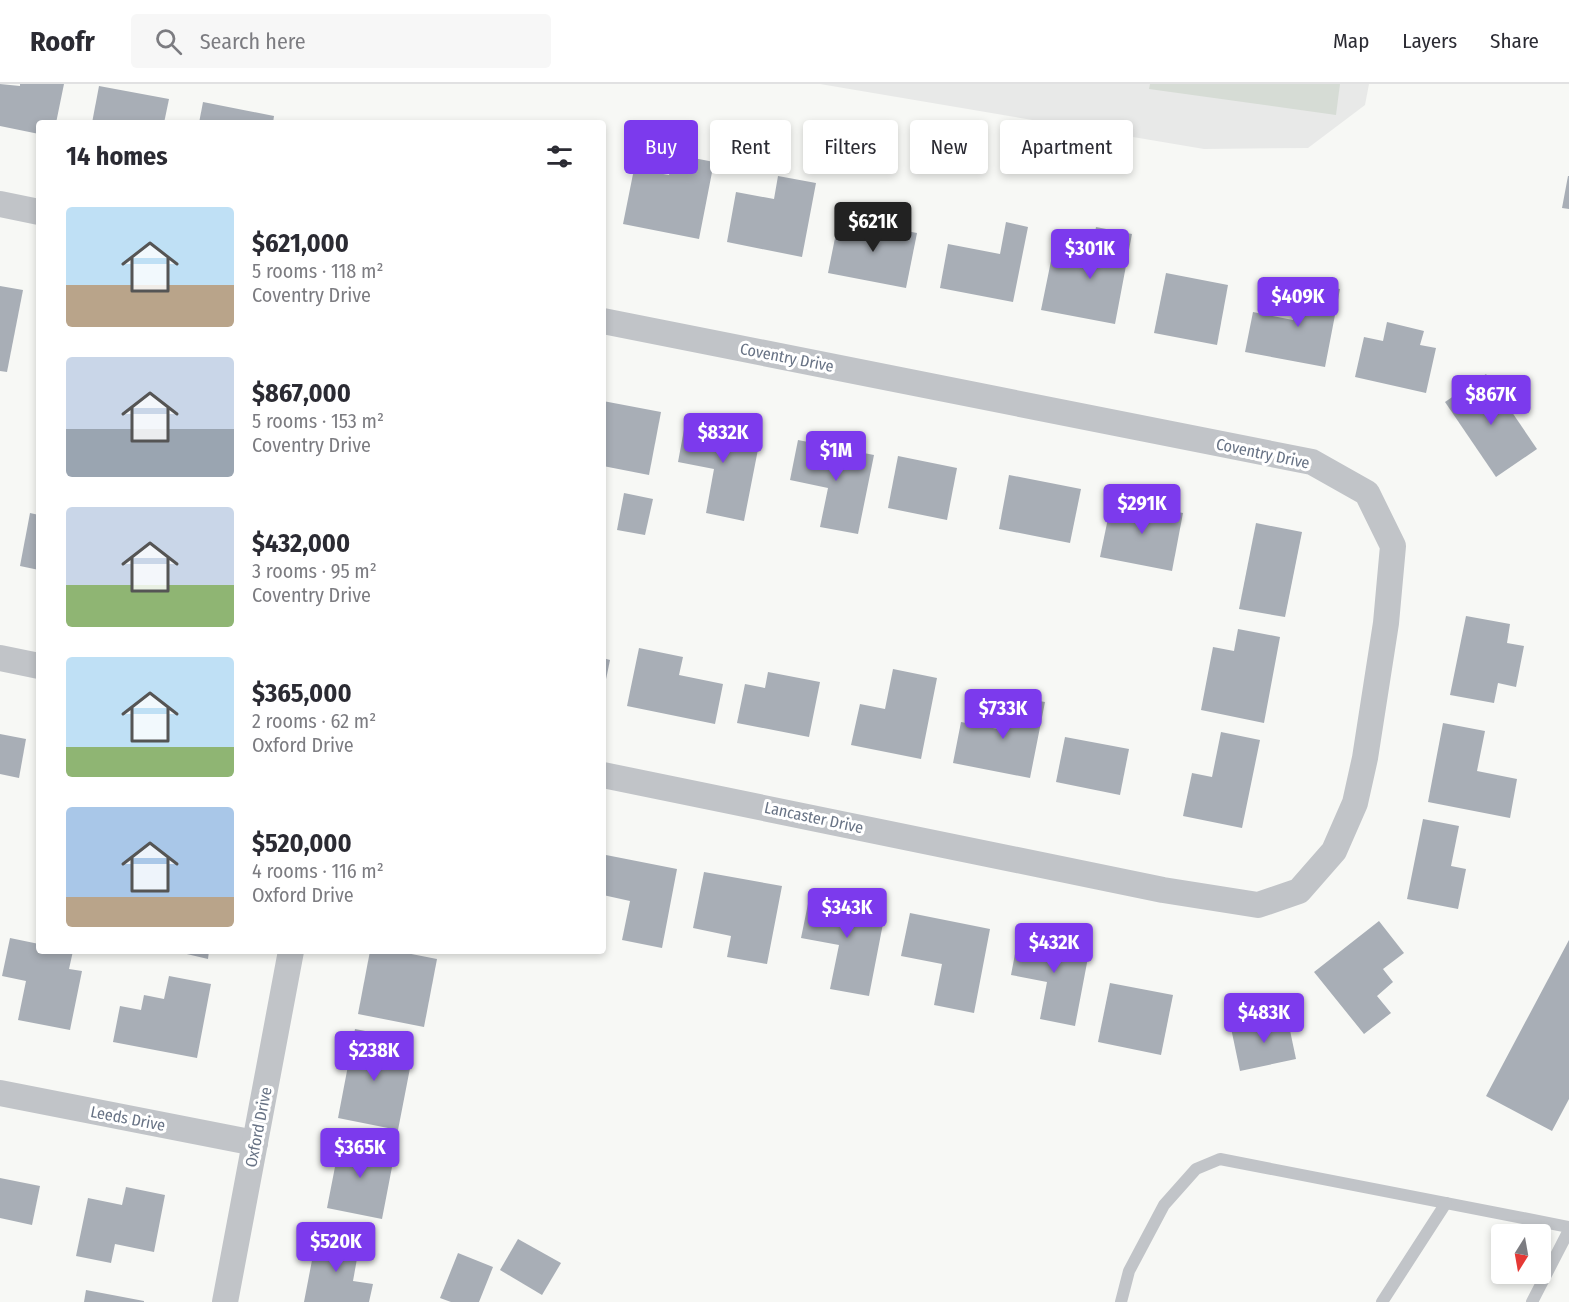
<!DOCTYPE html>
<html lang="en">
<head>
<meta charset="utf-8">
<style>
	:root { --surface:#fff; --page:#f7f7f7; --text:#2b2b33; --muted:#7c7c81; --line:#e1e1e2; --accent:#7c3aed }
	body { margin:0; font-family:"Fira Sans Condensed",sans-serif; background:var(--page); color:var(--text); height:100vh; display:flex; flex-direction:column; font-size:22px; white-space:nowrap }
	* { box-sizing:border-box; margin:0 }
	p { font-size:20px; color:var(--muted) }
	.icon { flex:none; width:33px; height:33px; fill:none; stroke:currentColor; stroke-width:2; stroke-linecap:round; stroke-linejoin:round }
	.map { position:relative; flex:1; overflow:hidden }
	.drawer { position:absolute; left:36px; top:36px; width:570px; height:834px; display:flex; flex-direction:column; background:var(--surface); border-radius:6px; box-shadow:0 3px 9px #0003 }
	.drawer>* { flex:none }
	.top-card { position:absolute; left:624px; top:36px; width:570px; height:54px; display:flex; gap:12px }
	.needle { width:39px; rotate:191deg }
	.fabs { position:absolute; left:1491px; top:1140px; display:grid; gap:12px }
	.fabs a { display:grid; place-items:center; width:60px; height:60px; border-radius:6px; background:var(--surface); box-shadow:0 3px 9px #0003; font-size:30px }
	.price { position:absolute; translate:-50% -51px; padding:0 14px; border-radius:6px; background:var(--accent); color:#fff; font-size:20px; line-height:39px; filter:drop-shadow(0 2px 3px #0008) }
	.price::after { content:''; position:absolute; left:50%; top:36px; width:18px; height:14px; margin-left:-9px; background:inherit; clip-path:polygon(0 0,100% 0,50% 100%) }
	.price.current { background:#222; color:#fff }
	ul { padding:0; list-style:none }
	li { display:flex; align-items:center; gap:18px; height:150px; padding:0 30px }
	li span { display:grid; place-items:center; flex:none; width:168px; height:120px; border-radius:6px; color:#555 }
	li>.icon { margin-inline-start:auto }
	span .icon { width:72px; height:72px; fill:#fffc; stroke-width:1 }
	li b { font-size:26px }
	h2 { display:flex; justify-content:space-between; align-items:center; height:72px; padding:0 30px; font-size:26px }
	.tag { padding:0 21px; border-radius:6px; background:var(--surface); box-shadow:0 3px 9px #0003; font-size:21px; line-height:54px }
	.tag.current { background:var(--accent); color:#fff }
	header { display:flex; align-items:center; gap:36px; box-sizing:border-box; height:84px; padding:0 30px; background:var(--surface); border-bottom:2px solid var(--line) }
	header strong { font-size:28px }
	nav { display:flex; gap:33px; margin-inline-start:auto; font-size:21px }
	.search { width:420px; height:54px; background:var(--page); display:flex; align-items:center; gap:15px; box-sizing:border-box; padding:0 21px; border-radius:6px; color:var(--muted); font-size:22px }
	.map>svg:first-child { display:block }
	.built { fill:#e8e9e8 }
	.green { fill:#d6dcd5 }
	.building { fill:#a8aeb6 }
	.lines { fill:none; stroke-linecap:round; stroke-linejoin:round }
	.lane { stroke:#c1c4c8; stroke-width:12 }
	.street { stroke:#c1c4c8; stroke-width:26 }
	.labels { text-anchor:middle; stroke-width:6; stroke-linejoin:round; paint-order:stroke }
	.street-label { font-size:16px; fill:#687385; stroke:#fff }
</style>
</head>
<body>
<header>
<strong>Roofr</strong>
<div class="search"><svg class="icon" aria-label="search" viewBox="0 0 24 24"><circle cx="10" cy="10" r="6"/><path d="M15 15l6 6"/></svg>Search here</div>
<nav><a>Map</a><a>Layers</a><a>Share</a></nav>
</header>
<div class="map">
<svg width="1569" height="1218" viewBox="0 0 1569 1218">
	<rect width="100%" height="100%" fill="#f7f8f5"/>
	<!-- built -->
	<polygon class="built" points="820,0 1369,0 1365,21 1308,64 1204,65"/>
	<!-- green -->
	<polygon class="green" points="1150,0 1340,0 1336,31 1149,5"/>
	<!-- building -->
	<g class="building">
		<polygon points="0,0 20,2 20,0 64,0 56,39 39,39 39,50 0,42"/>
		<polygon points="99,2 169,15 164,39 92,39"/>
		<polygon points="203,18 274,32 273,39 199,39"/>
		<polygon points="673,70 714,78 699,155 623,140 634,85 669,91"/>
		<polygon points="778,92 816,99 802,173 727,158 736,108 774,115"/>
		<polygon points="1568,92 1569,92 1569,125 1562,124"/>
		<polygon points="839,134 917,149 906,204 828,189"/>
		<polygon points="1006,138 1028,143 1013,218 940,204 948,160 1000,170"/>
		<polygon points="1096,143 1132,150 1115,240 1041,226 1052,172 1089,180"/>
		<polygon points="1166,189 1228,201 1217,261 1154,249"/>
		<polygon points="1301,198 1340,205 1325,283 1245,268 1253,228 1293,236"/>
		<polygon points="0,202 23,206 7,288 0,287"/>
		<polygon points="1387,238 1424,247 1420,261 1436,264 1426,309 1355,293 1364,253 1383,257"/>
		<polygon points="1486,290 1537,365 1496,393 1445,318"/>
		<polygon points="603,317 661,328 649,391 603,382"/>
		<polygon points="686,335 761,350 744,437 706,429 714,385 678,378"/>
		<polygon points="798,356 874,371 858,450 820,443 828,404 790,396"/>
		<polygon points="898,372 957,384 947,436 888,424"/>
		<polygon points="1009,391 1081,405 1070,459 999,445"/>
		<polygon points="624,409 653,415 645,451 617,446"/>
		<polygon points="1112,415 1183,429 1172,487 1100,473"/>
		<polygon points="30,429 39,431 39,486 20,482"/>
		<polygon points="1256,439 1302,448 1285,533 1239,525"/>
		<polygon points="1466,532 1510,540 1507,559 1524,562 1516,603 1498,599 1494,619 1450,611"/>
		<polygon points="1238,545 1280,553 1264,639 1201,626 1213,563 1234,567"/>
		<polygon points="639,564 683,573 679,591 723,600 715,640 627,622"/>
		<polygon points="603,574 610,576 604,605 603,605"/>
		<polygon points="893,585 937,594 921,675 851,661 860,620 885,625"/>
		<polygon points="768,588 820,598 809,653 737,639 745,600 765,604"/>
		<polygon points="1005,611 1045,618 1030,694 953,679 961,638 998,645"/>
		<polygon points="1443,639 1485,647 1477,687 1517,695 1510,734 1428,718"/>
		<polygon points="1221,648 1260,656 1242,744 1183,732 1192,689 1212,693"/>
		<polygon points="0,650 26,655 19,694 0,690"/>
		<polygon points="1065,653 1129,665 1120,711 1056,698"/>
		<polygon points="1423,735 1459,742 1451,782 1466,785 1458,825 1407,815"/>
		<polygon points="606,771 677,785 662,864 622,856 630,817 603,811 603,785"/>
		<polygon points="704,788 782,802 767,880 727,873 731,852 693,844"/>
		<polygon points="810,810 886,824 869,912 830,905 839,861 801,854"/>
		<polygon points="910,829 990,845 974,929 934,921 942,880 901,872"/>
		<polygon points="1379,837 1404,869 1383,885 1393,898 1377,912 1391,929 1364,950 1314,888"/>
		<polygon points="1019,849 1090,863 1075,942 1040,935 1047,898 1011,891"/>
		<polygon points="10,854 39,860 39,867 73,867 69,885 82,887 70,946 18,936 26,897 2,892"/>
		<polygon points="1569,856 1569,1015 1552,1047 1486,1012"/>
		<polygon points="174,867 209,867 208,875"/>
		<polygon points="370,867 396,867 437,875 424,943 358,930"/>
		<polygon points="169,892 211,900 197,974 113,958 120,922 141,926 144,911 164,915"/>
		<polygon points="1110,899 1173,911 1161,971 1098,958"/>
		<polygon points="1287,932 1296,975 1240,987 1231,944"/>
		<polygon points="355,945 396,953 391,975 411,979 398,1046 338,1034"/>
		<polygon points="341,1052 382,1060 378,1081 392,1083 382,1135 327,1124"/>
		<polygon points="0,1094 40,1102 32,1141 0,1134"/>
		<polygon points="126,1103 165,1111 154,1168 115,1160 111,1179 76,1172 88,1114 122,1121"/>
		<polygon points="317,1150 360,1158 353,1197 373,1200 369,1218 304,1218"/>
		<polygon points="518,1155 561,1179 542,1211 500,1186"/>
		<polygon points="458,1169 493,1183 479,1218 451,1218 440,1214"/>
		<polygon points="86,1206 144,1217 144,1218 84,1218"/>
	</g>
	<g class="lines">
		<!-- lane -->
		<g class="lane">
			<polyline points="1121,1218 1129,1187 1164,1121 1196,1085 1220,1075 1569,1143"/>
			<polyline points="1382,1218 1446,1119"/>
			<polyline points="1532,1218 1569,1146"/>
		</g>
		<!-- street -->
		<g class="street">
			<polyline points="0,120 39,128"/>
			<polyline points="603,237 1312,378 1367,409 1393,462 1386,539 1365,674 1355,719 1334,767 1299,807 1258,821 1163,806 603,691"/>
			<polyline points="0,574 39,582"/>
			<polyline points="0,1009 255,1059"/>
			<polyline points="225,1218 291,867"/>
		</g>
	</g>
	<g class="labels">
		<!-- street labels -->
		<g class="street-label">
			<text transform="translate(787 273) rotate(11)" y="6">Coventry Drive</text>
			<text transform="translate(1263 369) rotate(12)" y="6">Coventry Drive</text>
			<text transform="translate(814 733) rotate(12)" y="6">Lancaster Drive</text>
			<text transform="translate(128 1034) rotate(11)" y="6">Leeds Drive</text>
			<text transform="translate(258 1043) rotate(-79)" y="6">Oxford Drive</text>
		</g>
	</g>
</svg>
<div class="fabs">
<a><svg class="needle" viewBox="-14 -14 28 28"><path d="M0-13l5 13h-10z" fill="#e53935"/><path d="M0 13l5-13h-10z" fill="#7c7c81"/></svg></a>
</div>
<b class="price current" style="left:873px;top:169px">$621K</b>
<b class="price" style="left:1090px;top:196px">$301K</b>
<b class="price" style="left:1298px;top:244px">$409K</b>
<b class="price" style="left:1491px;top:342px">$867K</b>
<b class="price" style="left:723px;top:380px">$832K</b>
<b class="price" style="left:836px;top:398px">$1M</b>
<b class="price" style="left:1142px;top:451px">$291K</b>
<b class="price" style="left:1003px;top:656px">$733K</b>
<b class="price" style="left:847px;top:855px">$343K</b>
<b class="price" style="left:1054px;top:890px">$432K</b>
<b class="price" style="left:1264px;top:960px">$483K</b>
<b class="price" style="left:374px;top:998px">$238K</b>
<b class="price" style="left:360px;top:1095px">$365K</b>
<b class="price" style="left:336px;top:1189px">$520K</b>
<div class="top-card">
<a class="tag current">Buy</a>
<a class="tag">Rent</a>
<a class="tag">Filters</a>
<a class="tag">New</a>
<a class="tag">Apartment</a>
</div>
<section class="drawer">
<h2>14 homes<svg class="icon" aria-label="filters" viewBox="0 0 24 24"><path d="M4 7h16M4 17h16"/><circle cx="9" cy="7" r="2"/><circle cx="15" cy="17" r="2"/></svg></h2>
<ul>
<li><span style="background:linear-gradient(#bfe0f5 65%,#b9a48a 0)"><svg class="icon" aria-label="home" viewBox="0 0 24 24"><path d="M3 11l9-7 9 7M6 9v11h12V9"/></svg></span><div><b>$621,000</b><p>5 rooms · 118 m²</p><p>Coventry Drive</p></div></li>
<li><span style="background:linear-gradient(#c9d6e8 60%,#9aa5b1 0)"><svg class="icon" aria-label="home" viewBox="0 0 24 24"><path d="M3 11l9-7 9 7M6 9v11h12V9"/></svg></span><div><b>$867,000</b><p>5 rooms · 153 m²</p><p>Coventry Drive</p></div></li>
<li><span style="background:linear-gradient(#c9d6e8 65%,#8fb573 0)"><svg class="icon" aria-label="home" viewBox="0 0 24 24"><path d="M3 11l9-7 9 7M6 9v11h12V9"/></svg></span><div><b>$432,000</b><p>3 rooms · 95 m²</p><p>Coventry Drive</p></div></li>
<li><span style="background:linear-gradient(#bfe0f5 75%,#8fb573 0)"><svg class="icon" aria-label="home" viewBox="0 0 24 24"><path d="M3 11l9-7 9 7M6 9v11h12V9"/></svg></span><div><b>$365,000</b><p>2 rooms · 62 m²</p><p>Oxford Drive</p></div></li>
<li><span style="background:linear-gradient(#a9c7e8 75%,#b9a48a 0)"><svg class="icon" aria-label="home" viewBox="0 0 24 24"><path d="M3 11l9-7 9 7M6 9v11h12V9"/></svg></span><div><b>$520,000</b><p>4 rooms · 116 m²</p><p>Oxford Drive</p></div></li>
</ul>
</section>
</div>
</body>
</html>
